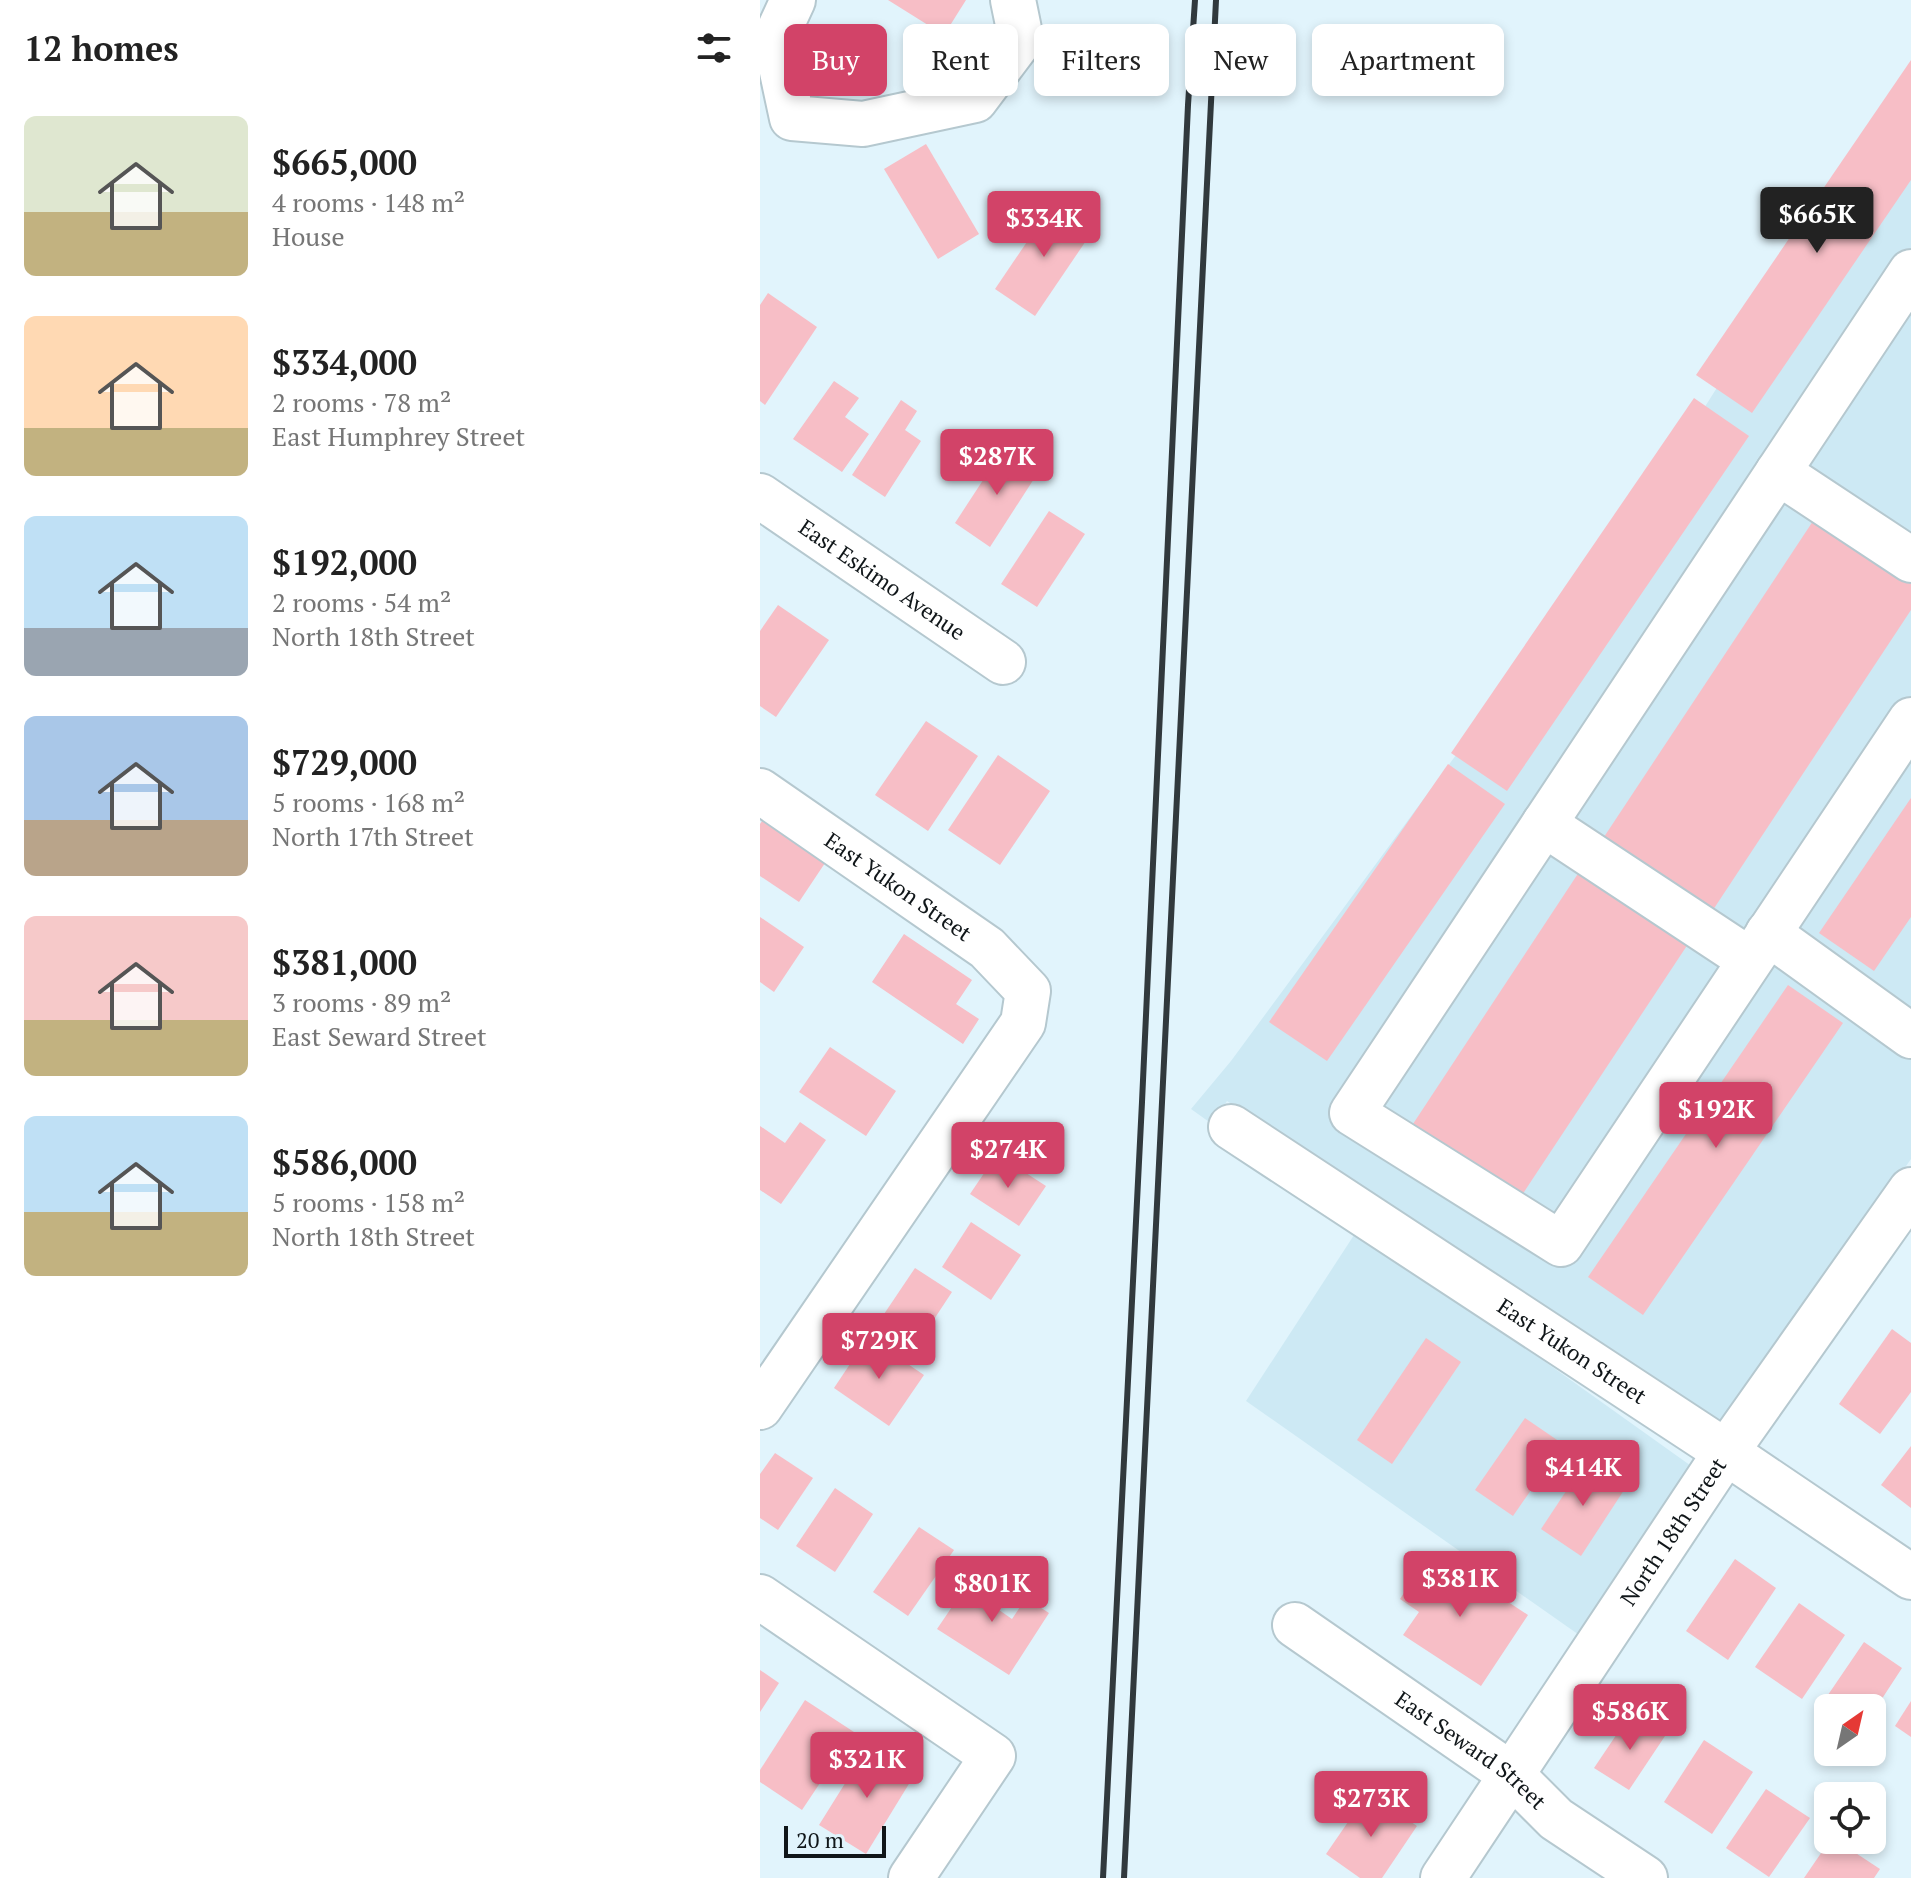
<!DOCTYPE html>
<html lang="en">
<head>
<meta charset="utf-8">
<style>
	:root { --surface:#fff; --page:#f2f2f2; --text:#222; --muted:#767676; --accent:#d24368 }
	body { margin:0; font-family:"PT Serif",serif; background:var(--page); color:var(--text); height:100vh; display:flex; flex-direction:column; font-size:30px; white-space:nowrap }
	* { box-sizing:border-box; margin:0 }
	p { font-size:26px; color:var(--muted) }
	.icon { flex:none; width:44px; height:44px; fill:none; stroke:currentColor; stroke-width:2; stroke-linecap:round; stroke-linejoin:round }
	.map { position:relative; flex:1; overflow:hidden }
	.drawer { display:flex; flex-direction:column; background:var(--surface); width:760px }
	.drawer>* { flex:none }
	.banner { position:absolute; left:24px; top:24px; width:760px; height:72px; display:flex; gap:16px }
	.needle { width:52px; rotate:34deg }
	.controls { position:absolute; left:1054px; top:1694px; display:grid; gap:16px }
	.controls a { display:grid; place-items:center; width:72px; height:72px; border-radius:12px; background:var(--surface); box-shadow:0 4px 12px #0003; font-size:40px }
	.scale { position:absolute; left:24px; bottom:20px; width:102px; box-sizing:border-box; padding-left:8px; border:4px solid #101619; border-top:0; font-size:22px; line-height:28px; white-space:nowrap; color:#101619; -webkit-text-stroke:6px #e1f4fc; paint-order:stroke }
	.price { position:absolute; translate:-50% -68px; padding:0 18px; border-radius:8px; background:var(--accent); color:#fff; font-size:26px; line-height:52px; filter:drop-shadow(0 2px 4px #0008) }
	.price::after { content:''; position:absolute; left:50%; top:48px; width:24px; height:18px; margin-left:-12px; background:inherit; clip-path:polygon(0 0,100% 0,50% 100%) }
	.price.on { background:#222; color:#fff }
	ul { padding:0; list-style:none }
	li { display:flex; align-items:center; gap:24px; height:200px; padding:0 24px }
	li span { display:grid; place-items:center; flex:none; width:224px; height:160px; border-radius:12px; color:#555 }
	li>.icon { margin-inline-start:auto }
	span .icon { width:96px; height:96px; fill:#fffc; stroke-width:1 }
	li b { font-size:34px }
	h2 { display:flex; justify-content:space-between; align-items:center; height:96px; padding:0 24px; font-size:34px }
	.tag { padding:0 28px; border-radius:12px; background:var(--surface); box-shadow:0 4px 12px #0003; font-size:28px; line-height:72px }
	.tag.on { background:var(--accent); color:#fff }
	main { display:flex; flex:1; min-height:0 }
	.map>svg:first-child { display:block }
	.built { fill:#cde9f4 }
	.building { fill:#f7bec6 }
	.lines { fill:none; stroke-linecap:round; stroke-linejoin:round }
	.minor-casing { stroke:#b5c8cf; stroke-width:48 }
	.minor { stroke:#fff; stroke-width:44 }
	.rail { stroke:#31393d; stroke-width:6 }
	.labels { text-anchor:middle; stroke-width:8; stroke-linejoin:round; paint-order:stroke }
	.street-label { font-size:22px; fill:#101619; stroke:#e1f4fc }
</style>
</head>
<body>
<main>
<section class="drawer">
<h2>12 homes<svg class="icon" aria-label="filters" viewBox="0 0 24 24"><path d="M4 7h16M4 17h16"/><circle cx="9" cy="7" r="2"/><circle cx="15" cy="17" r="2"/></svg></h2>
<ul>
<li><span style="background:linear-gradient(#dfe7d0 60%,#c2b280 0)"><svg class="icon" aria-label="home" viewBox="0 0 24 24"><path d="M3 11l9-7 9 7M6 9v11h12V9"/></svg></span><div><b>$665,000</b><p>4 rooms · 148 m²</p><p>House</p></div></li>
<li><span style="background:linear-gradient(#ffd9b3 70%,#c2b280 0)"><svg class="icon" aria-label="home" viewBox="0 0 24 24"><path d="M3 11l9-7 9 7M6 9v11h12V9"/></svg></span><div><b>$334,000</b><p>2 rooms · 78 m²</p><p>East Humphrey Street</p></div></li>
<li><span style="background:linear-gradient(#bfe0f5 70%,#9aa5b1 0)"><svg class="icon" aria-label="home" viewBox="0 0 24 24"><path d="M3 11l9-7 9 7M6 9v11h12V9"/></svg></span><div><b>$192,000</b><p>2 rooms · 54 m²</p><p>North 18th Street</p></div></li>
<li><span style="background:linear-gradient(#a9c7e8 65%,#b9a48a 0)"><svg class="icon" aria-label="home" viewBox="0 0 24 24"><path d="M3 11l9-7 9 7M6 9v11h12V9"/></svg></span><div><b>$729,000</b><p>5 rooms · 168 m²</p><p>North 17th Street</p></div></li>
<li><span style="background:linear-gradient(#f6c9c9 65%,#c2b280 0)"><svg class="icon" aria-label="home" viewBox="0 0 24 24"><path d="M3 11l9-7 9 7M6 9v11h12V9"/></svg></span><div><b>$381,000</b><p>3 rooms · 89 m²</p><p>East Seward Street</p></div></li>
<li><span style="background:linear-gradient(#bfe0f5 60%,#c2b280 0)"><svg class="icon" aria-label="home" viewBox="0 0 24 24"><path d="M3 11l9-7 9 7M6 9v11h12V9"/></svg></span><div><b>$586,000</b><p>5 rooms · 158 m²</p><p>North 18th Street</p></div></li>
</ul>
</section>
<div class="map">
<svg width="1151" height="1878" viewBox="0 0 1151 1878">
	<rect width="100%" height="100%" fill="#e1f4fc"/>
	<!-- built -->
	<g class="built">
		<polygon points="1151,81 1151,1159 963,1425 467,1101 452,1124 431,1109 471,1061 935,430 934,424"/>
		<polygon points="596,1232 697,1299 934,1468 822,1637 486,1401"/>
	</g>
	<!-- building -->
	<g class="building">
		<polygon points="128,0 206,0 184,35"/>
		<polygon points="1151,60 1151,180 992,413 936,375"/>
		<polygon points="166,144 219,234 178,259 124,169"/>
		<polygon points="294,202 334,229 275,316 235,289"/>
		<polygon points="8,293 57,327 5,405 0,401 0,305"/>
		<polygon points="74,381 99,398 85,417 109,434 82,472 33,439"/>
		<polygon points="934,398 989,436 747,791 691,753"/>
		<polygon points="141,400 157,411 145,430 161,441 125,497 92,475"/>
		<polygon points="244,448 279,471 230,547 195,523"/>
		<polygon points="289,511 325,534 277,607 241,584"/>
		<polygon points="1057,515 1151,578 1151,610 949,916 840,843"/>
		<polygon points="18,605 69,640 16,717 0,706 0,631"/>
		<polygon points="166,721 218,756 168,831 115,795"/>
		<polygon points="238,755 290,791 240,865 188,830"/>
		<polygon points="688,764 745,804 567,1061 509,1022"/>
		<polygon points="1151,798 1151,917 1114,971 1059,933"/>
		<polygon points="2,821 65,863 39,902 0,876 0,824"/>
		<polygon points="823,866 932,938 758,1201 649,1130"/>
		<polygon points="0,917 44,947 14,992 0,982"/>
		<polygon points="144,934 212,980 196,1004 219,1019 203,1044 112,982"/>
		<polygon points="1028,985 1083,1023 883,1315 828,1277"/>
		<polygon points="70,1047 136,1091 106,1136 39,1092"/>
		<polygon points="40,1122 66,1140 21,1204 0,1190 0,1126 25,1143"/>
		<polygon points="237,1154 286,1186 259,1226 210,1194"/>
		<polygon points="211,1222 261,1255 231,1300 182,1267"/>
		<polygon points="155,1268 192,1292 155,1348 118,1323"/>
		<polygon points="1132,1329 1151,1343 1151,1392 1120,1434 1079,1404"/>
		<polygon points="108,1337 164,1375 129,1426 74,1388"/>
		<polygon points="666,1338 701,1362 632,1464 597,1440"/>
		<polygon points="765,1418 803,1444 753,1516 715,1490"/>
		<polygon points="1151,1446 1151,1508 1121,1485"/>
		<polygon points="15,1453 53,1478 18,1530 0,1518 0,1474"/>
		<polygon points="826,1461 866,1487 821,1556 781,1529"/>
		<polygon points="75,1488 113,1514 75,1572 36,1546"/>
		<polygon points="159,1527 194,1550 148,1616 113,1592"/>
		<polygon points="671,1551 768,1615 721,1686 643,1635 659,1612 640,1599"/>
		<polygon points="975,1559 1016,1588 968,1660 926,1631"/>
		<polygon points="219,1567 242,1583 229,1603 252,1619 266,1598 289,1613 249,1675 177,1629"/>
		<polygon points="1039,1603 1085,1635 1042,1699 995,1667"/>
		<polygon points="1104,1642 1142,1668 1112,1714 1112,1708 1068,1708 1068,1723 1055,1714"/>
		<polygon points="0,1670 19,1683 0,1712"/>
		<polygon points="45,1700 94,1732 42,1810 0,1782 0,1770"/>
		<polygon points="1151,1701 1151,1737 1135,1726"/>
		<polygon points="871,1713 905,1736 869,1790 834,1768"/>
		<polygon points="944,1740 993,1772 952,1834 904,1802"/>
		<polygon points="109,1745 155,1774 106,1854 59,1825"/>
		<polygon points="1006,1789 1050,1818 1009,1877 966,1848"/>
		<polygon points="608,1793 657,1826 622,1878 600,1878 566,1854"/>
		<polygon points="1070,1840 1076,1840 1120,1869 1114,1878 1044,1878"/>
	</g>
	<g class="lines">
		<defs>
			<g id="minor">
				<polyline points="33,0 15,39 32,118 103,124 215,100 261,39 253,0"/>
				<polyline points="1151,272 592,1113 801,1244 1151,720"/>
				<polyline points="1018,472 1151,560"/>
				<path id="s1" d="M0,496l243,166"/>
				<path id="s2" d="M0,791l227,157 41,43 -5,32 -263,384"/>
				<polyline points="784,824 990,960"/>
				<polyline points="1008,933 1151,1036"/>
				<path id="s3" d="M471,1127l495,325 185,125"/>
				<polyline points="0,1597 233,1756 151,1878"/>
				<path id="s4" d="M535,1625l217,150 44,44 89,59"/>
				<path id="s5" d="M683,1878l283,-426 185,-262"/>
			</g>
		</defs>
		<!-- minor casing -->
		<use href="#minor" class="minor-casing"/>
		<!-- minor -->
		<use href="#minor" class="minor"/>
		<!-- rail -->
		<g class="rail">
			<polyline points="343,1878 382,1102 428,105 435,0"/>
			<polyline points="364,1878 456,0"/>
		</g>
	</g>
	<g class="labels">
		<!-- street labels -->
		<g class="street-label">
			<text dy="8" stroke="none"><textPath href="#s1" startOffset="148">East Eskimo Avenue</textPath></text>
			<text dy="8" stroke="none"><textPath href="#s2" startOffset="168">East Yukon Street</textPath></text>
			<text dy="8" stroke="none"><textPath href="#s3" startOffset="408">East Yukon Street</textPath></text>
			<text dy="8" stroke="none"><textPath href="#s5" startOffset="416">North 18th Street</textPath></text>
			<text dy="8" stroke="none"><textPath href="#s4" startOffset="216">East Seward Street</textPath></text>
		</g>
	</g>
</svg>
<div class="controls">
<a><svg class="needle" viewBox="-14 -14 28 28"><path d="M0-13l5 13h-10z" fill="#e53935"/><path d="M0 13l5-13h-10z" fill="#767676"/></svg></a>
<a><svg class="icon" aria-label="locate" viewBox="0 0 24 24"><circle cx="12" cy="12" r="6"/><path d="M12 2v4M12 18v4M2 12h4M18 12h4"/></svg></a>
</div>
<div class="scale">20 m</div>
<b class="price on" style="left:1057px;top:255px">$665K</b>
<b class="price" style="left:284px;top:259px">$334K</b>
<b class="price" style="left:237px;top:497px">$287K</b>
<b class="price" style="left:956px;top:1150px">$192K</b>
<b class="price" style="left:248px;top:1190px">$274K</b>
<b class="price" style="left:119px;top:1381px">$729K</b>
<b class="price" style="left:823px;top:1508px">$414K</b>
<b class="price" style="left:700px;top:1619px">$381K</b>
<b class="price" style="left:232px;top:1624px">$801K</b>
<b class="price" style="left:870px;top:1752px">$586K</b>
<b class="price" style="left:107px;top:1800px">$321K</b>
<b class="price" style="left:611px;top:1839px">$273K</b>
<div class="banner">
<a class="tag on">Buy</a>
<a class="tag">Rent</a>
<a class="tag">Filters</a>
<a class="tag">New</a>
<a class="tag">Apartment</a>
</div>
</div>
</main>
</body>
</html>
